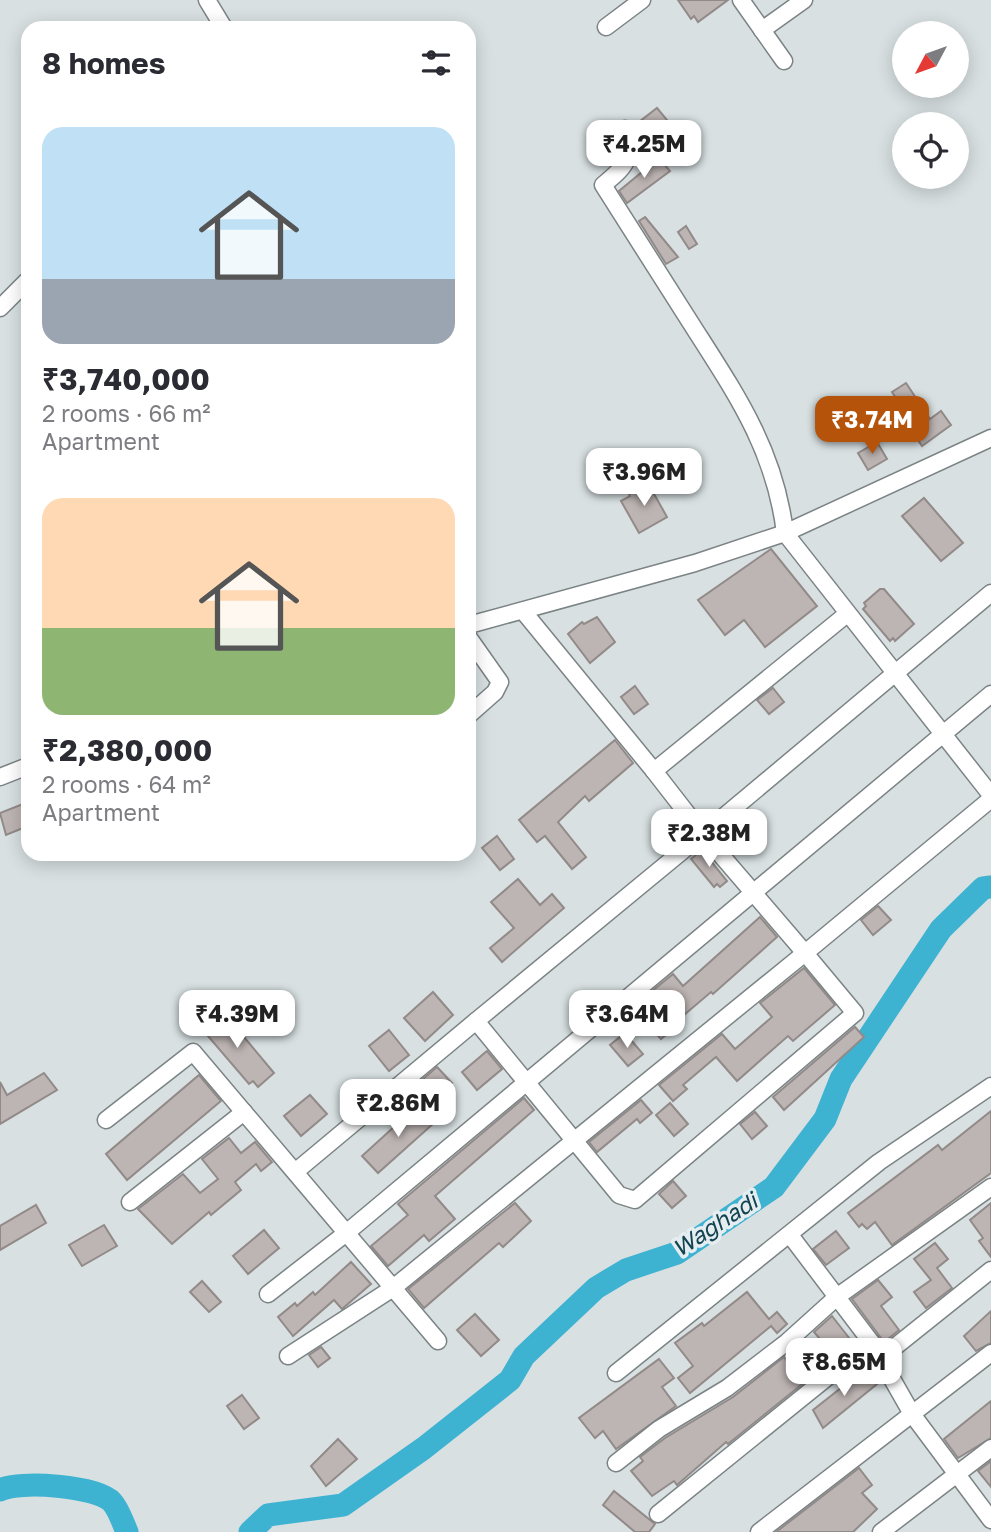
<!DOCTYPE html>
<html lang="en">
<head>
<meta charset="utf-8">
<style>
	:root { --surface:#fff; --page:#f2f2f3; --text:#2b2b33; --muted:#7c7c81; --accent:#b45309 }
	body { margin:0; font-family:"Golos Text",sans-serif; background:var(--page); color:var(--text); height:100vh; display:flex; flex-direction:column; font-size:26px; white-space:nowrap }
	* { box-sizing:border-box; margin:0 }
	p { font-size:23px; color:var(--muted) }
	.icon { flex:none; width:38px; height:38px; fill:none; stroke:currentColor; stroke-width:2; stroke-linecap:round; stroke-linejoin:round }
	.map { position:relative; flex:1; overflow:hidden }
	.sheet { position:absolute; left:21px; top:21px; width:455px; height:840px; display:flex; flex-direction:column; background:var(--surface); border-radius:21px; box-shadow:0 4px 18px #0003 }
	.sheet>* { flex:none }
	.needle { width:46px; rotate:229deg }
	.fabs { position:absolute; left:892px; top:21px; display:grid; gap:14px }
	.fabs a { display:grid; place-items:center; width:77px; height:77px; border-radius:50%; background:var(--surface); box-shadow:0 4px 18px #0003; font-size:35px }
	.price { position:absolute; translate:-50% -60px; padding:0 16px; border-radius:14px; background:#fff; color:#222; font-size:23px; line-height:46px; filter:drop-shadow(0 2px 4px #0008) }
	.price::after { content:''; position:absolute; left:50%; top:42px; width:21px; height:16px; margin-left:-10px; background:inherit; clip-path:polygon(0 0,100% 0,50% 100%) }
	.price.active { background:var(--accent); color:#fff }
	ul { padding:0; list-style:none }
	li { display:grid; align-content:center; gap:14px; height:371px; padding:0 21px }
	li span { display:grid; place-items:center; height:217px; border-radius:21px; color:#555 }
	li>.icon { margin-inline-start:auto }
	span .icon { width:126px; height:126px; fill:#fffc; stroke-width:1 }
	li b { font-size:30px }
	h2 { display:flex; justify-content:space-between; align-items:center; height:84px; padding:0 21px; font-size:30px }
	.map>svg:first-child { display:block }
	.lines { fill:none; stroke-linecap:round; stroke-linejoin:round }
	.river { stroke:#3eb2d1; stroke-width:23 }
	.building { fill:#bdb5b4; stroke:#928a88; stroke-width:2 }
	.minor-casing { stroke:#7b8385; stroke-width:19 }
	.minor { stroke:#fff; stroke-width:16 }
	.labels { text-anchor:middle; stroke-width:7; stroke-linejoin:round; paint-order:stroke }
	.water-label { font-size:23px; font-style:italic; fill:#124451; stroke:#e5edf0 }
</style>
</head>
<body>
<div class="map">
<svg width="991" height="1532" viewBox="0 0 991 1532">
	<rect width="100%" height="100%" fill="#d8e0e2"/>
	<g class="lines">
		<!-- river -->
		<g class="river">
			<path d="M0,1490c19,-10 97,-4 112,12 7,8 11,21 15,30"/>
			<polyline points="250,1532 268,1515 343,1505 424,1448 510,1380 524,1356 596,1288 626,1270 677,1253 774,1187 825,1119 841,1079 941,929 983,888 991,887"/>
		</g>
	</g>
	<!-- building -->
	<g class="building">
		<polygon points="678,0 728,0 698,22 694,16 691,19"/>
		<polygon points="657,108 667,120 640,141 635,125"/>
		<polygon points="659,158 670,171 627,203 619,191"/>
		<polygon points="645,217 678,257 666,264 639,221"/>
		<polygon points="686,226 697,244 689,249 678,232"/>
		<polygon points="906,383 930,419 941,411 951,425 922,446 908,426 912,423 892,392"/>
		<polygon points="877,442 887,459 868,470 858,453"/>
		<polygon points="649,485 667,517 639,533 621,501 630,496 628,492"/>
		<polygon points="924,498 963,543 941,561 902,516"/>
		<polygon points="771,549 817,606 765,647 744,620 725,635 698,600"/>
		<polygon points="880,589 884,589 914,624 895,641 893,638 890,641 863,609 866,606 864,603"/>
		<polygon points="597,617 615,642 590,663 568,634 582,622 584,624"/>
		<polygon points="635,686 648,704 634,714 621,697"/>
		<polygon points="773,688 784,702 769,714 757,700"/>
		<polygon points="615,740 633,763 589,801 585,796 558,822 586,857 572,869 545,836 537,842 519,820"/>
		<polygon points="28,802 28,826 6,835 0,813"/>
		<polygon points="497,836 514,859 500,870 482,848"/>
		<polygon points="702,850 727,881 720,887 717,884 714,887 691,859"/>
		<polygon points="518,879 540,905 552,894 564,908 502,962 490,948 514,928 491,902"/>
		<polygon points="878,906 891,920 873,935 861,920"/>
		<polygon points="760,917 777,937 713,994 711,992 671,1026 673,1029 661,1039 644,1020 651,1014 640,1001 673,974 683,986"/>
		<polygon points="804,968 835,1005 793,1041 788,1036 737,1081 716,1057 683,1085 687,1089 673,1101 659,1085 722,1034 735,1049 772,1017 760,1003"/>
		<polygon points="433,992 453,1015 425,1041 404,1018"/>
		<polygon points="212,1014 216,1019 220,1016 235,1034 239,1031 274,1073 258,1087 253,1081 249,1084 196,1022"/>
		<polygon points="855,1027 864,1037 784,1110 773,1097"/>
		<polygon points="389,1030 409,1055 389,1071 369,1046"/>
		<polygon points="625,1033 643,1054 628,1066 610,1045"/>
		<polygon points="487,1051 502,1069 477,1090 462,1072"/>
		<polygon points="437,1067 452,1083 424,1110 408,1092"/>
		<polygon points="44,1073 57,1090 0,1124 0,1082 7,1095"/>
		<polygon points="199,1075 221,1101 127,1180 106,1154"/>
		<polygon points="310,1095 327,1114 301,1136 284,1116"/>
		<polygon points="524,1098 534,1110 435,1196 455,1219 429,1241 424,1235 388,1266 371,1246 408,1215 398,1204"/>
		<polygon points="641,1100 652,1113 640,1123 637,1119 597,1152 589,1142"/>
		<polygon points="670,1103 688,1124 674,1136 656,1115"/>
		<polygon points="417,1106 434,1123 378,1173 362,1156"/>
		<polygon points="991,1111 991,1173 892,1245 875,1222 867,1229 862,1224 859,1227 848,1213 938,1145 942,1150"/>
		<polygon points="755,1112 767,1126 752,1139 740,1124"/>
		<polygon points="229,1138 241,1153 255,1142 272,1162 261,1171 256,1164 235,1182 241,1190 211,1215 209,1212 172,1244 138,1209 183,1174 200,1193 218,1179 202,1159"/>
		<polygon points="673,1181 686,1196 672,1208 659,1194"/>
		<polygon points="515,1203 531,1221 503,1247 499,1243 424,1308 408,1289"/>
		<polygon points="991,1203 991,1257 979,1241 983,1238 970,1220"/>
		<polygon points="36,1205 46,1223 0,1250 0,1226"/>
		<polygon points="104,1225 117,1246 82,1266 69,1245"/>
		<polygon points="264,1230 279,1248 248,1274 233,1256"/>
		<polygon points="836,1231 849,1248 826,1265 813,1249"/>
		<polygon points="935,1243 948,1259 937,1268 952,1288 926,1308 914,1292 931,1280 914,1259"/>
		<polygon points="351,1262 371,1284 342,1309 334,1300 293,1336 278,1317 295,1303 297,1306 313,1292 315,1295"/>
		<polygon points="878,1280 892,1297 881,1306 899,1330 884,1342 852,1299"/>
		<polygon points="202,1281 221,1302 209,1312 190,1292"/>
		<polygon points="747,1292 769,1319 777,1312 787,1324 777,1333 771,1326 690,1393 678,1378 693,1366 675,1343 702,1323 704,1326"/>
		<polygon points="991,1311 991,1343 976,1351 964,1336"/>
		<polygon points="475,1314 499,1340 481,1356 457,1330"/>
		<polygon points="832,1316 853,1343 728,1444 726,1442 677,1485 674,1481 652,1496 631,1471 643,1461 640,1457 665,1438 733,1397 784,1357 794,1371 826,1346 814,1332"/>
		<polygon points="321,1347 330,1358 318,1367 309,1355"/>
		<polygon points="659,1359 674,1378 662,1387 676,1406 616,1449 603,1431 595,1438 579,1418"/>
		<polygon points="865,1369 877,1384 823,1428 813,1410"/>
		<polygon points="242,1395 259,1418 244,1429 227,1406"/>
		<polygon points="991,1401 991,1438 958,1458 944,1439"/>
		<polygon points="338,1439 357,1459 326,1486 311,1466"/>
		<polygon points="991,1461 991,1487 978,1471"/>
		<polygon points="859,1468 872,1485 862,1493 877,1509 853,1532 776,1532"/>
		<polygon points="614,1491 655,1524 649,1532 635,1532 603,1505"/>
	</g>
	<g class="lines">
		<defs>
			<g id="minor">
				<polyline points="207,0 224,28"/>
				<polyline points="741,0 784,61"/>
				<polyline points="606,27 642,0"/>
				<polyline points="762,30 804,0"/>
				<path d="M625,129c10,29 0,38 -22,56 30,47 60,94 89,140 44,69 83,125 93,208l206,-95"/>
				<polyline points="0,308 28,280"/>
				<polyline points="991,593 703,834 805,953 991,799"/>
				<polyline points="523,611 654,771"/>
				<polyline points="469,625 695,563 785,533 991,795"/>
				<polyline points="469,638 500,682 495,692 469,715"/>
				<polyline points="0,777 28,766"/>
				<polyline points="476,1021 703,834 654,771 847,614"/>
				<polyline points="106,1120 193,1052 393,1288 805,953 855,1013 635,1200 619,1195 476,1021 295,1172"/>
				<polyline points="130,1202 244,1112"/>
				<polyline points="790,1235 871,1342 912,1414 991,1520"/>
				<polyline points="268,1294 345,1234 991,694"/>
				<polyline points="288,1356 393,1288 438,1341"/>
				<polyline points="881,1358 991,1270"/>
				<polyline points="616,1373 879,1162 991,1086"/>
				<polyline points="616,1463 659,1429 727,1388 787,1342 838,1296 991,1187"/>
				<polyline points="658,1514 871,1342"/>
				<polyline points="759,1532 991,1353"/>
				<polyline points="881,1532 991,1448"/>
			</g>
		</defs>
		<!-- minor casing -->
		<use href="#minor" class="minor-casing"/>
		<!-- minor -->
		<use href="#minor" class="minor"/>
	</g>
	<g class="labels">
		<!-- water labels -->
		<g class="water-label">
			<text transform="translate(715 1225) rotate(-33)" y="8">Waghadi</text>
		</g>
	</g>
</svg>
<div class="fabs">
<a><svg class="needle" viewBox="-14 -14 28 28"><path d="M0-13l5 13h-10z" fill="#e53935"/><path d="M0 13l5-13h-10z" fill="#7c7c81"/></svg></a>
<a><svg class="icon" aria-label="locate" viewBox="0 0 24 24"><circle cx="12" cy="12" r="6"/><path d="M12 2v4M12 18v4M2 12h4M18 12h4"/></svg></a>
</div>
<b class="price" style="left:644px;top:180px">₹4.25M</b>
<b class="price active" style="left:872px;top:456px">₹3.74M</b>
<b class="price" style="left:644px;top:508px">₹3.96M</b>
<b class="price" style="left:709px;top:869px">₹2.38M</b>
<b class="price" style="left:237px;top:1050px">₹4.39M</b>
<b class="price" style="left:627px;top:1050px">₹3.64M</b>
<b class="price" style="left:398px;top:1139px">₹2.86M</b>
<b class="price" style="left:844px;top:1398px">₹8.65M</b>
<section class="sheet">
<h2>8 homes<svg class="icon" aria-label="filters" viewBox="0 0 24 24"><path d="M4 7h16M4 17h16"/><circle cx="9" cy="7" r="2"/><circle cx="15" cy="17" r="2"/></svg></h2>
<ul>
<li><span style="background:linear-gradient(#bfe0f5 70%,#9aa5b1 0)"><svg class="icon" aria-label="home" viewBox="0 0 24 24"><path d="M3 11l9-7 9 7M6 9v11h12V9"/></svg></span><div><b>₹3,740,000</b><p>2 rooms · 66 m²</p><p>Apartment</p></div></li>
<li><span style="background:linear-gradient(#ffd9b3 60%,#8fb573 0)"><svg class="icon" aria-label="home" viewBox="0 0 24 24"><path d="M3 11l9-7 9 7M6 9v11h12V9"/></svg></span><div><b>₹2,380,000</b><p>2 rooms · 64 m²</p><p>Apartment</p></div></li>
</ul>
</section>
</div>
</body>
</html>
